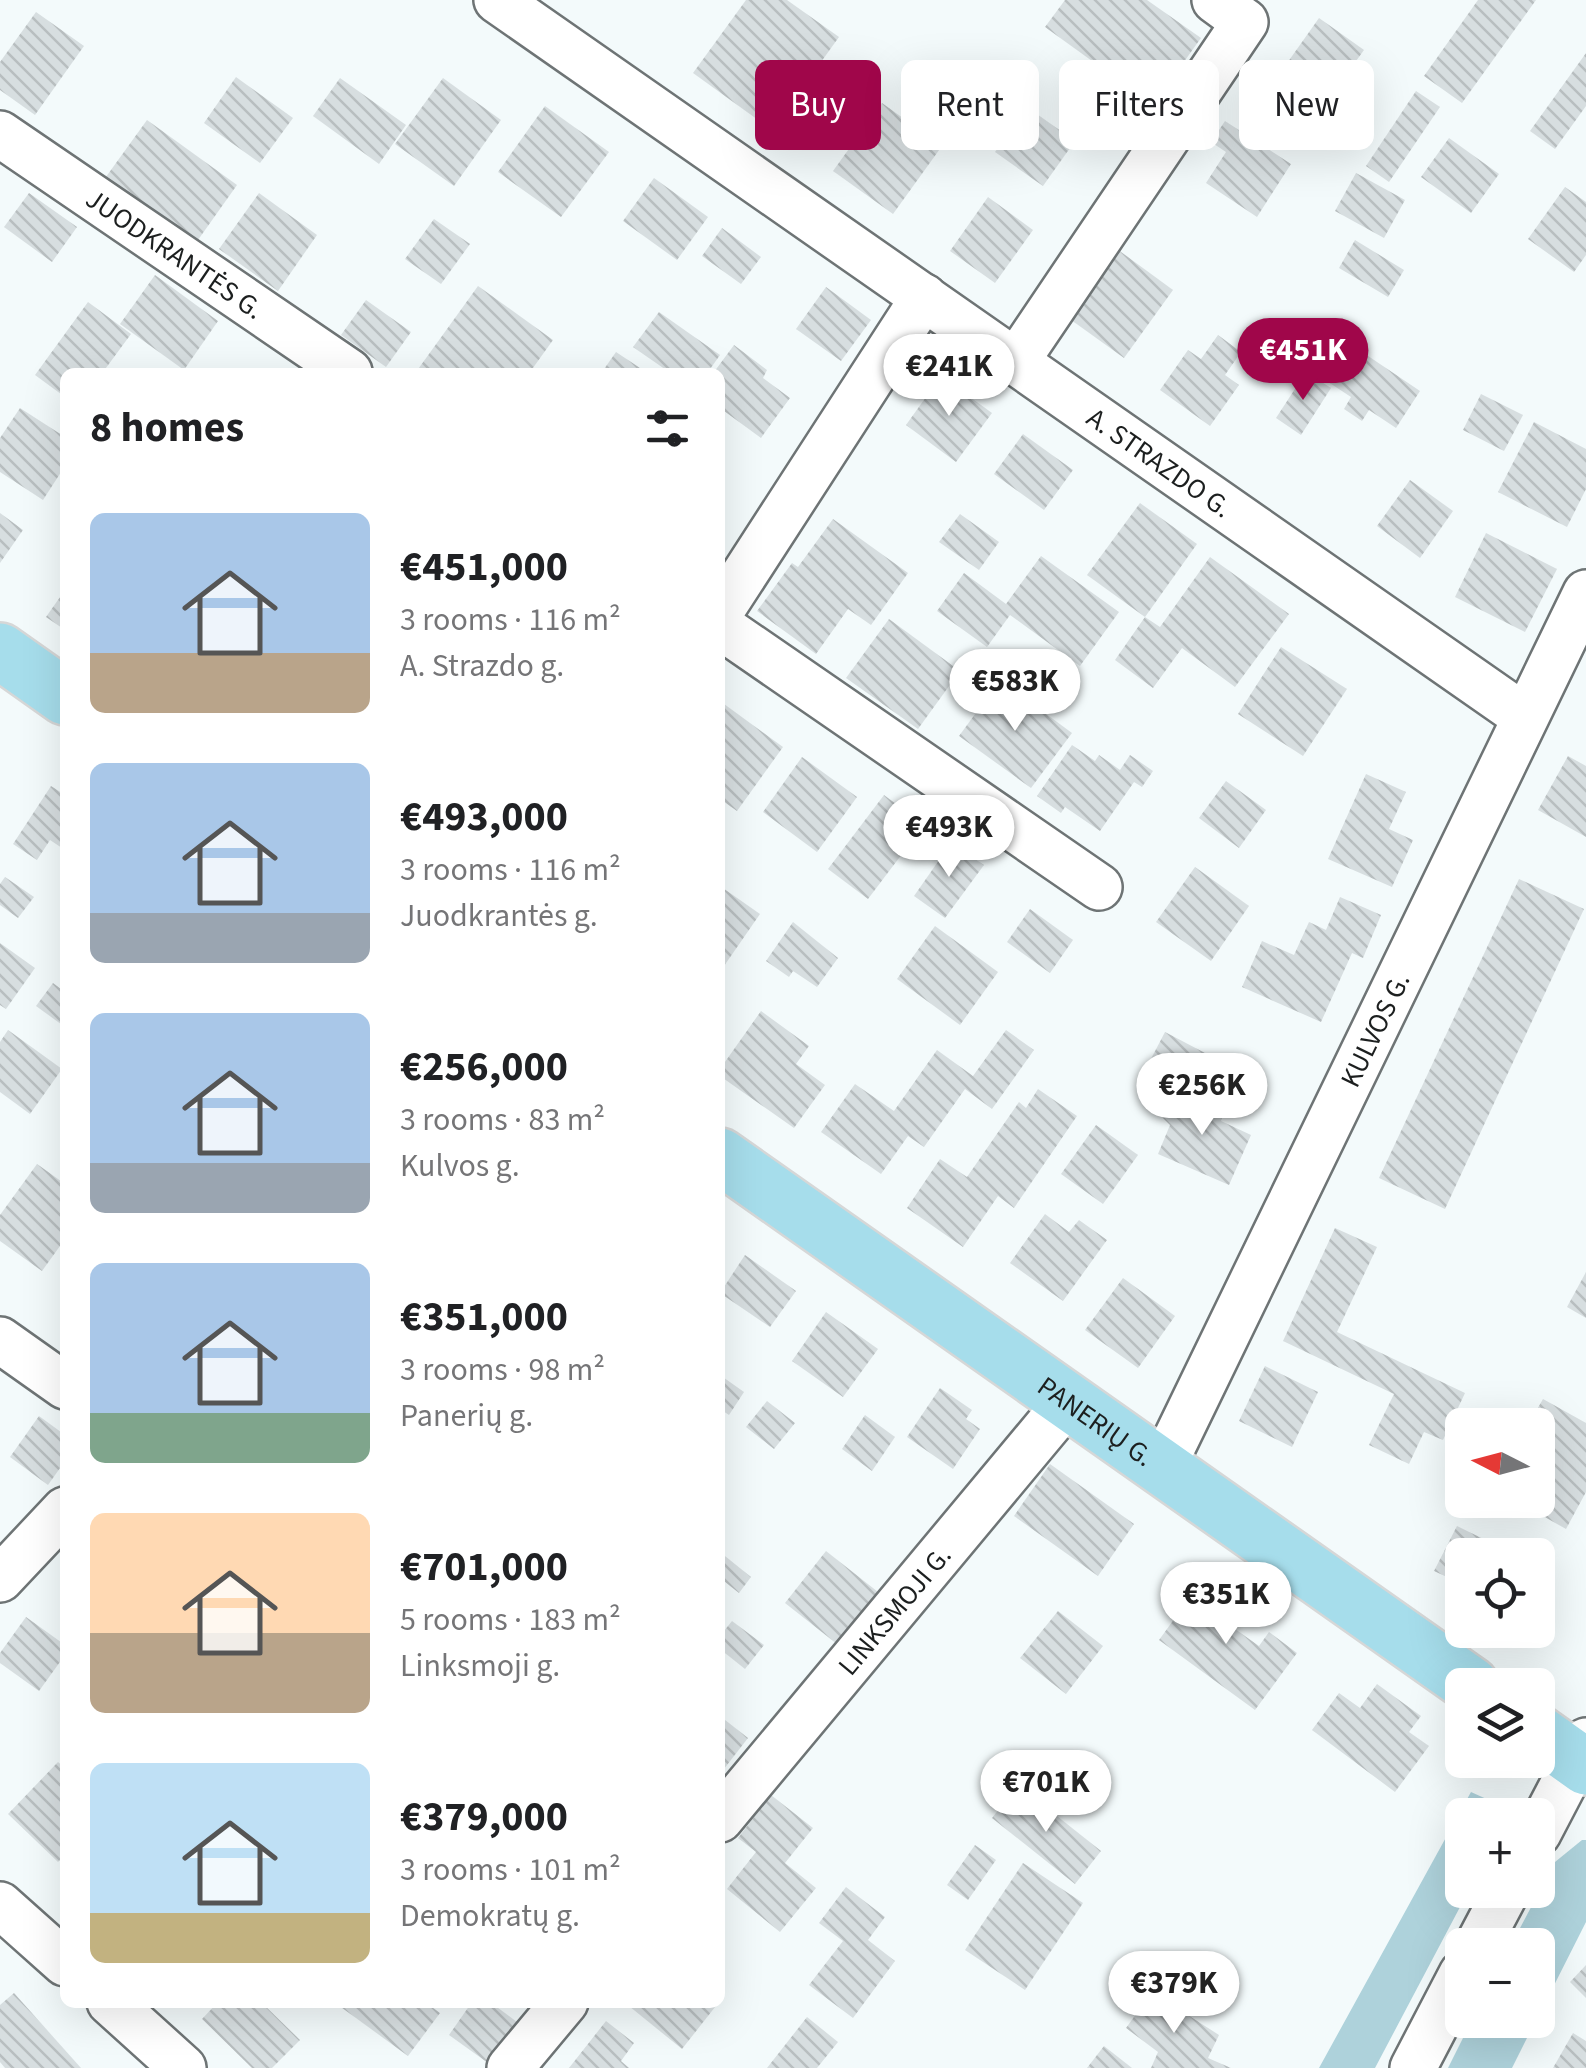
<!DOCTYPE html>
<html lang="en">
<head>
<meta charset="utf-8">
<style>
	:root { --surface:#fff; --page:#f2f2f2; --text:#202124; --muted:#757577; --accent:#a0064a }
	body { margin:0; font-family:"Source Sans 3",sans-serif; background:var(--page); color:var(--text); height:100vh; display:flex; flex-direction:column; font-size:38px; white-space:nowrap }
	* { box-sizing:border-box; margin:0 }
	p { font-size:32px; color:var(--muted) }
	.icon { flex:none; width:55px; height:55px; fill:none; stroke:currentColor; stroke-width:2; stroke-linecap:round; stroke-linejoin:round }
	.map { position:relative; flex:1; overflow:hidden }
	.sheet { position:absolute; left:60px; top:368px; width:665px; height:1640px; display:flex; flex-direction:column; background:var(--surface); border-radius:15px; box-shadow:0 10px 40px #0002 }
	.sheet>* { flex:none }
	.hud { position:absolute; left:755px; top:60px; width:680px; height:90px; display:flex; gap:20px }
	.needle { width:65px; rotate:276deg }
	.controls { position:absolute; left:1445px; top:1408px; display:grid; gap:20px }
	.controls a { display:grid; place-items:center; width:110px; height:110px; border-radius:15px; background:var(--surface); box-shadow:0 10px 40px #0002; font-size:50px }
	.price { position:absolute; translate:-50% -85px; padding:0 22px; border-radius:35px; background:#fff; color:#222; font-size:32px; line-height:65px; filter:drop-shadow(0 2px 5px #0008) }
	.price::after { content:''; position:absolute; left:50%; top:60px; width:30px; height:22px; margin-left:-15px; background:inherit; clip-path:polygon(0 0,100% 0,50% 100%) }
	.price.current { background:var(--accent); color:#fff }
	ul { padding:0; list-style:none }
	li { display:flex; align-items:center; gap:30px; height:250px; padding:0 30px }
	li span { display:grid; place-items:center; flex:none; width:280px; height:200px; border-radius:15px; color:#555 }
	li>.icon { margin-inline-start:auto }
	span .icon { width:120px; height:120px; fill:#fffc; stroke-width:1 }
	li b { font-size:42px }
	h2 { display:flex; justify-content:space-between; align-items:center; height:120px; padding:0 30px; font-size:42px }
	.pill { padding:0 35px; border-radius:15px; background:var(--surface); box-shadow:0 10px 40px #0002; font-size:35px; line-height:90px }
	.pill.current { background:var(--accent); color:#fff }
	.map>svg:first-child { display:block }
	.grass { fill:#aed2db }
	.building { fill:url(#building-back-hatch) }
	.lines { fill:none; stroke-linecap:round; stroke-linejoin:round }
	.minor-casing { stroke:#6e7475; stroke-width:50 }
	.major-casing { stroke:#d6d7d7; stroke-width:60 }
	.minor { stroke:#fff; stroke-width:45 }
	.major { stroke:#a6ddeb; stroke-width:55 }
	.labels { text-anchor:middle; stroke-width:10; stroke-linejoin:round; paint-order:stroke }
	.street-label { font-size:28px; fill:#1c1f1f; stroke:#fff }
</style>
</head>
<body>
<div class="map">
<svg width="1586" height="2068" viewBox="0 0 1586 2068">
	<defs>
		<pattern id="building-back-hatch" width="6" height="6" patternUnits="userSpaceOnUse" patternTransform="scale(2.5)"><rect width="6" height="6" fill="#d7dee0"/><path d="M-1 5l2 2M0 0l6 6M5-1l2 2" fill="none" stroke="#b8bec0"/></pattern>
	</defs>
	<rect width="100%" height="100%" fill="#f3fafb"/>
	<!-- grass -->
	<g class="grass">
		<polygon points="1471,1792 1511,1810 1508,1815 1462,1815 1462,1890 1469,1890 1375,2068 1319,2068"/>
		<polygon points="1582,1840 1586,1840 1586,1922 1538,2017 1538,1945 1511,1945 1555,1862"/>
		<polygon points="1472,2020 1536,2020 1512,2068 1448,2068"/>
	</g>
	<!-- building -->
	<g class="building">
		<polygon points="746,0 787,0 839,37 772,130 693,73"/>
		<polygon points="1065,0 1147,0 1201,38 1153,105 1045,27"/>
		<polygon points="1478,0 1536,0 1462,103 1424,76"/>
		<polygon points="36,12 84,46 35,115 0,90 0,62"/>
		<polygon points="1319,18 1364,50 1300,139 1256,107"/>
		<polygon points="1586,53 1586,106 1555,149 1530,131"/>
		<polygon points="236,77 293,118 260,163 204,123"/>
		<polygon points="340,78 406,125 379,164 313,116"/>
		<polygon points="443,78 501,120 454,186 395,144"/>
		<polygon points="1416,91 1440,107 1389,182 1366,166"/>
		<polygon points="882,103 942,146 893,214 833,171"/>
		<polygon points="545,106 609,152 561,217 498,172"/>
		<polygon points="1027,107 1075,141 1043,186 995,152"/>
		<polygon points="147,120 237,185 193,247 103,181"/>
		<polygon points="1225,121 1291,164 1257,217 1206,183 1226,152 1211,142"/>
		<polygon points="1449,138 1499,174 1471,213 1421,177"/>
		<polygon points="1356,173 1405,200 1384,238 1335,211"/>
		<polygon points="654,178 708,217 677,260 623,221"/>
		<polygon points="1565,187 1586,202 1586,255 1574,272 1528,239"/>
		<polygon points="29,193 77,227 52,262 4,227"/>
		<polygon points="259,193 317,235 278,291 219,249"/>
		<polygon points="988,197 1033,230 995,283 950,251"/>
		<polygon points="434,219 470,244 441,284 405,259"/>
		<polygon points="722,228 761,257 741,284 702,256"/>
		<polygon points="1355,240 1404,270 1388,297 1339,268"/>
		<polygon points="1117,249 1173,290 1124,358 1067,317"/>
		<polygon points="155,275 218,321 184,370 120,324"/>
		<polygon points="478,286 553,340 530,372 416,372"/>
		<polygon points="826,287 871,320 841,361 796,329"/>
		<polygon points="366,300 411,332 386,367 341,335"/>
		<polygon points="88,302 131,334 103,372 65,372 65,397 35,375"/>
		<polygon points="659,312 720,355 708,372 669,372 633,347"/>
		<polygon points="1218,335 1241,352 1225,375 1239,385 1210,426 1160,390 1188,350 1201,359"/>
		<polygon points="1337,335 1420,391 1396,428 1369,410 1362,421 1344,409 1351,397 1313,372"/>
		<polygon points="734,345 767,370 763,378 790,398 761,438 720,408 720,372 714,372"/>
		<polygon points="616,352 646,372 602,372"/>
		<polygon points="1306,372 1331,388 1301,435 1276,418"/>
		<polygon points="941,376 992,413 956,462 906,425"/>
		<polygon points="1481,394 1523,415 1504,451 1463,430"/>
		<polygon points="20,408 65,437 65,466 43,500 0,472 0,438"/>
		<polygon points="1534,422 1586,449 1586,489 1567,527 1498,492"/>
		<polygon points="1023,434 1073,470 1044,510 994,474"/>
		<polygon points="1410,480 1453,511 1420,558 1377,526"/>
		<polygon points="1140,503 1197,544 1145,617 1087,575"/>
		<polygon points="0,513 23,530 0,563"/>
		<polygon points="960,514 999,542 979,570 939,542"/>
		<polygon points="833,519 908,573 871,625 848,609 816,654 757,611 792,563 798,567"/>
		<polygon points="1486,533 1557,569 1525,632 1455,597"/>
		<polygon points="1041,556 1119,612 1080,666 1010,615 987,647 937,611 964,573 1006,604"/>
		<polygon points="1210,557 1289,614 1235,687 1182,648 1153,688 1115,660 1145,617 1160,627"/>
		<polygon points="65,590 65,630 46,617"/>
		<polygon points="889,619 960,671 918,729 846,678"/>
		<polygon points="1281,647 1347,689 1303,756 1238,714"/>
		<polygon points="1000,680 1072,733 1031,788 959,736"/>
		<polygon points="720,701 783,747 737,811 720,799"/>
		<polygon points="1072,745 1095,761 1099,755 1120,770 1130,755 1153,771 1142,787 1134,782 1100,831 1065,807 1061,813 1037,796"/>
		<polygon points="1568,756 1586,766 1586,837 1538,810"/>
		<polygon points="802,757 857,797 817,852 763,812"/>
		<polygon points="1366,774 1406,792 1389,829 1413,840 1392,887 1328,859"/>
		<polygon points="1226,781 1266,810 1239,848 1199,818"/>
		<polygon points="51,786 65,795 65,850 50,840 37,860 13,844"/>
		<polygon points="884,795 924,825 868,899 828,869"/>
		<polygon points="951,843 984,865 945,918 914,896"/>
		<polygon points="1195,867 1249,906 1211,961 1156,922"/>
		<polygon points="5,877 34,897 18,918 0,905 0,884"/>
		<polygon points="1519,879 1584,909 1445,1209 1379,1178"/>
		<polygon points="720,886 760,914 724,966 720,964"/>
		<polygon points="1340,897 1381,915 1363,958 1352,953 1321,1022 1242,987 1262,941 1294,955 1309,922 1326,930"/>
		<polygon points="1030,909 1073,940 1050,973 1007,942"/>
		<polygon points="793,922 838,958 817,987 793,971 789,977 766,961"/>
		<polygon points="935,926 998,972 960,1025 897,979"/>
		<polygon points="0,943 35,968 6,1009 0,1005"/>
		<polygon points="53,983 65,992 65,1027 36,1006"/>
		<polygon points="761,1011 809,1046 796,1064 825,1085 794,1128 720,1076 720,1069"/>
		<polygon points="8,1030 62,1069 30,1114 0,1092 0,1042"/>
		<polygon points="1006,1030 1034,1050 992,1109 965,1089 924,1147 908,1136 881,1174 821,1132 855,1084 894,1111 937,1050 973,1076"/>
		<polygon points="1165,1032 1226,1064 1209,1095 1179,1078 1172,1091 1142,1076"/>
		<polygon points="1038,1089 1077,1116 1014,1208 998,1196 963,1247 907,1208 940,1159 967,1177 1019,1102 1026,1108"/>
		<polygon points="1184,1092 1225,1110 1221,1121 1251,1135 1229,1185 1158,1154 1170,1125 1161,1116 1164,1103"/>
		<polygon points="1096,1125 1138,1155 1103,1204 1061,1174"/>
		<polygon points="37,1164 65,1184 65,1239 42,1271 0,1241 0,1215"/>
		<polygon points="1045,1214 1069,1232 1079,1220 1107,1240 1063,1301 1010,1263"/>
		<polygon points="1335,1228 1377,1247 1337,1332 1465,1393 1443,1440 1424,1432 1409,1464 1369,1445 1394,1394 1283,1341"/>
		<polygon points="745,1255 796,1291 770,1327 720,1293"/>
		<polygon points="1586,1272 1586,1318 1567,1307"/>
		<polygon points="1123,1278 1175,1316 1138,1368 1085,1330"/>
		<polygon points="826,1312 878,1349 843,1397 792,1361"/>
		<polygon points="1265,1366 1318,1392 1292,1447 1239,1421"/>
		<polygon points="720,1375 744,1392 729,1415 720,1409"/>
		<polygon points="940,1388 972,1410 966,1419 980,1429 953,1469 907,1437"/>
		<polygon points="1543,1399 1586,1423 1586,1492 1566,1529 1520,1503 1538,1500 1542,1465 1538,1463 1538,1425 1528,1425"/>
		<polygon points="767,1401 795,1423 774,1449 746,1427"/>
		<polygon points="865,1415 895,1437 872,1471 842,1449"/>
		<polygon points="39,1416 65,1435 65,1461 48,1485 10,1457"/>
		<polygon points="1050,1464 1134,1524 1098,1576 1014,1516"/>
		<polygon points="1457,1526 1516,1555 1462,1555 1462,1584 1434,1571"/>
		<polygon points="826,1551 878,1592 837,1644 785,1603"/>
		<polygon points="720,1552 751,1577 739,1593 720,1578"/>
		<polygon points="1201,1582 1245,1615 1235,1629 1259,1646 1269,1632 1297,1653 1255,1710 1159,1640"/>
		<polygon points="1058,1611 1103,1646 1066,1694 1020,1658"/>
		<polygon points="26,1617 65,1645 65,1655 39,1691 0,1663 0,1653"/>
		<polygon points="732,1621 764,1645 745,1669 720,1649 720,1636"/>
		<polygon points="1377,1684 1421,1716 1409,1732 1429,1746 1395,1792 1312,1730 1339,1693 1360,1708"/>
		<polygon points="720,1716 748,1738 720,1774"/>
		<polygon points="58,1762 65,1768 65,1855 58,1862 8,1814"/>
		<polygon points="1018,1785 1101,1851 1075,1884 992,1818"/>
		<polygon points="771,1795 813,1828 785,1863 816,1888 780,1932 727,1889 756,1852 738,1838"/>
		<polygon points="975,1845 996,1860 968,1900 947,1885"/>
		<polygon points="1023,1863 1083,1903 1025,1990 965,1950"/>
		<polygon points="846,1887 885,1917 868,1940 895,1961 853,2018 809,1985 843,1941 819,1923"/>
		<polygon points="1586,1965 1586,1998 1570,1982"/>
		<polygon points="1152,1992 1219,2035 1208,2058 1231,2068 1151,2068 1158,2052 1126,2028"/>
		<polygon points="14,1993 81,2068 5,2068 0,2062 0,2005"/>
		<polygon points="218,2002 261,2002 300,2040 272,2068 252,2068 202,2019"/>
		<polygon points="334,2002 425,2002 440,2013 408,2056"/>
		<polygon points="472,2002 490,2002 517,2022 488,2063 449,2035"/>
		<polygon points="624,2002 719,2002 682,2049"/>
		<polygon points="807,2017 838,2042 817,2068 767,2068"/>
		<polygon points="606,2021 634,2043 621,2061 629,2068 569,2068"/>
		<polygon points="1573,2033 1586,2041 1586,2068 1553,2068"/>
		<polygon points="1104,2046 1132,2068 1087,2068"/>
	</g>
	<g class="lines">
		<defs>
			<g id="minor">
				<path id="s1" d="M497,0l1028,717"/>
				<path id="s2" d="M0,134l349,238"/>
				<polyline points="1017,360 1245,22 1215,0"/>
				<polyline points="720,612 924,297"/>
				<polyline points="720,626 1099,887"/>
				<polyline points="0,1340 65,1386"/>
				<path id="s3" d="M1163,1466l423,-873"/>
				<polyline points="0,1579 65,1510"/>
				<path id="s4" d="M720,1819l350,-420"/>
				<polyline points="1538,1833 1586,1741"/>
				<polyline points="0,1905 65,1963"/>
				<polyline points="1478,1945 1507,1890"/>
				<polyline points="110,2002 183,2068"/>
				<polyline points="510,2068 565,2002"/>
				<polyline points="1413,2068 1462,1974"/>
			</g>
			<g id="major">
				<polyline points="0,651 65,697"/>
				<path id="s5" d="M720,1156l751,529"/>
				<polyline points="1538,1733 1586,1767"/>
			</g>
		</defs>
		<!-- minor casing -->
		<use href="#minor" class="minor-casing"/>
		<!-- major casing -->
		<use href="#major" class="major-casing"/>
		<!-- minor -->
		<use href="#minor" class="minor"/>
		<!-- major -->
		<use href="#major" class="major"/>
	</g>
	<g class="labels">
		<!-- street labels -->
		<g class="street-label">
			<text dy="10" stroke="none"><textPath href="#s2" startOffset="212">JUODKRANTĖS G.</textPath></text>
			<text dy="10" stroke="none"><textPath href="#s1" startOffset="808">A. STRAZDO G.</textPath></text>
			<text dy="10" stroke="none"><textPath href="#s3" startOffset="485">KULVOS G.</textPath></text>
			<text dy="10" stroke="none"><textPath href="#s5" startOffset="460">PANERIŲ G.</textPath></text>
			<text dy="10" stroke="none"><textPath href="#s4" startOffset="272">LINKSMOJI G.</textPath></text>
		</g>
	</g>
</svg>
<div class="controls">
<a><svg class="needle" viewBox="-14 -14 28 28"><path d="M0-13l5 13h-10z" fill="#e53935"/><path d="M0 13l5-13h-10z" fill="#757577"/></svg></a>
<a><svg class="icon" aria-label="locate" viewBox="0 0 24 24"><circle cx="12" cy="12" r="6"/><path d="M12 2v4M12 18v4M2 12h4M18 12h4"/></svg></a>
<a><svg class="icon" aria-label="layers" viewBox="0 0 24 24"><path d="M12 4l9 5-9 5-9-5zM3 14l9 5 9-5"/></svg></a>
<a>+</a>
<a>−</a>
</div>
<b class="price current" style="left:1303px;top:403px">€451K</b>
<b class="price" style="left:949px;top:419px">€241K</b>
<b class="price" style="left:1015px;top:734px">€583K</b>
<b class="price" style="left:949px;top:880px">€493K</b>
<b class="price" style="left:1202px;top:1138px">€256K</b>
<b class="price" style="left:1226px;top:1647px">€351K</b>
<b class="price" style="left:1046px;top:1835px">€701K</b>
<b class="price" style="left:1174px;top:2036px">€379K</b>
<div class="hud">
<a class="pill current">Buy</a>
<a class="pill">Rent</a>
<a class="pill">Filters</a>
<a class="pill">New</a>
</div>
<section class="sheet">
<h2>8 homes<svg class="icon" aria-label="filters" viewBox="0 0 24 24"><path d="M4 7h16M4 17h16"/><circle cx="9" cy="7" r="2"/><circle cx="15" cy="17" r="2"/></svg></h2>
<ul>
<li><span style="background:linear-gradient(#a9c7e8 70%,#b9a48a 0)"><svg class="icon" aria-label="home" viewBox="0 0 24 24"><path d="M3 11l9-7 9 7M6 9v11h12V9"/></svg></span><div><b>€451,000</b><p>3 rooms · 116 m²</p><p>A. Strazdo g.</p></div></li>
<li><span style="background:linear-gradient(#a9c7e8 75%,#9aa5b1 0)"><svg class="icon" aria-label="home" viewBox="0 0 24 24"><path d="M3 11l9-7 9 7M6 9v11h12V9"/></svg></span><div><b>€493,000</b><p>3 rooms · 116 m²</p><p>Juodkrantės g.</p></div></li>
<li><span style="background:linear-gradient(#a9c7e8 75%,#9aa5b1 0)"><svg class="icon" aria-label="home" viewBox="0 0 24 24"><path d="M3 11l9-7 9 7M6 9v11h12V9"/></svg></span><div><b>€256,000</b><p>3 rooms · 83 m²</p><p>Kulvos g.</p></div></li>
<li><span style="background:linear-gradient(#a9c7e8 75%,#7fa58c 0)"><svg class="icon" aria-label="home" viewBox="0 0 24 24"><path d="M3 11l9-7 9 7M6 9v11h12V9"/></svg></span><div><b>€351,000</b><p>3 rooms · 98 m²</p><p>Panerių g.</p></div></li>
<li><span style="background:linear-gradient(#ffd9b3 60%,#b9a48a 0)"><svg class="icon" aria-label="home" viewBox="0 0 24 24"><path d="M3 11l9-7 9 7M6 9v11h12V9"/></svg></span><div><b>€701,000</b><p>5 rooms · 183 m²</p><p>Linksmoji g.</p></div></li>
<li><span style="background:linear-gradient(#bfe0f5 75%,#c2b280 0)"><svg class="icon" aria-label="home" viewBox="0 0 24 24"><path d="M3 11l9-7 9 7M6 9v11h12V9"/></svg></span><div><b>€379,000</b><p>3 rooms · 101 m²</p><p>Demokratų g.</p></div></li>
</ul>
</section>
</div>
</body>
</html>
